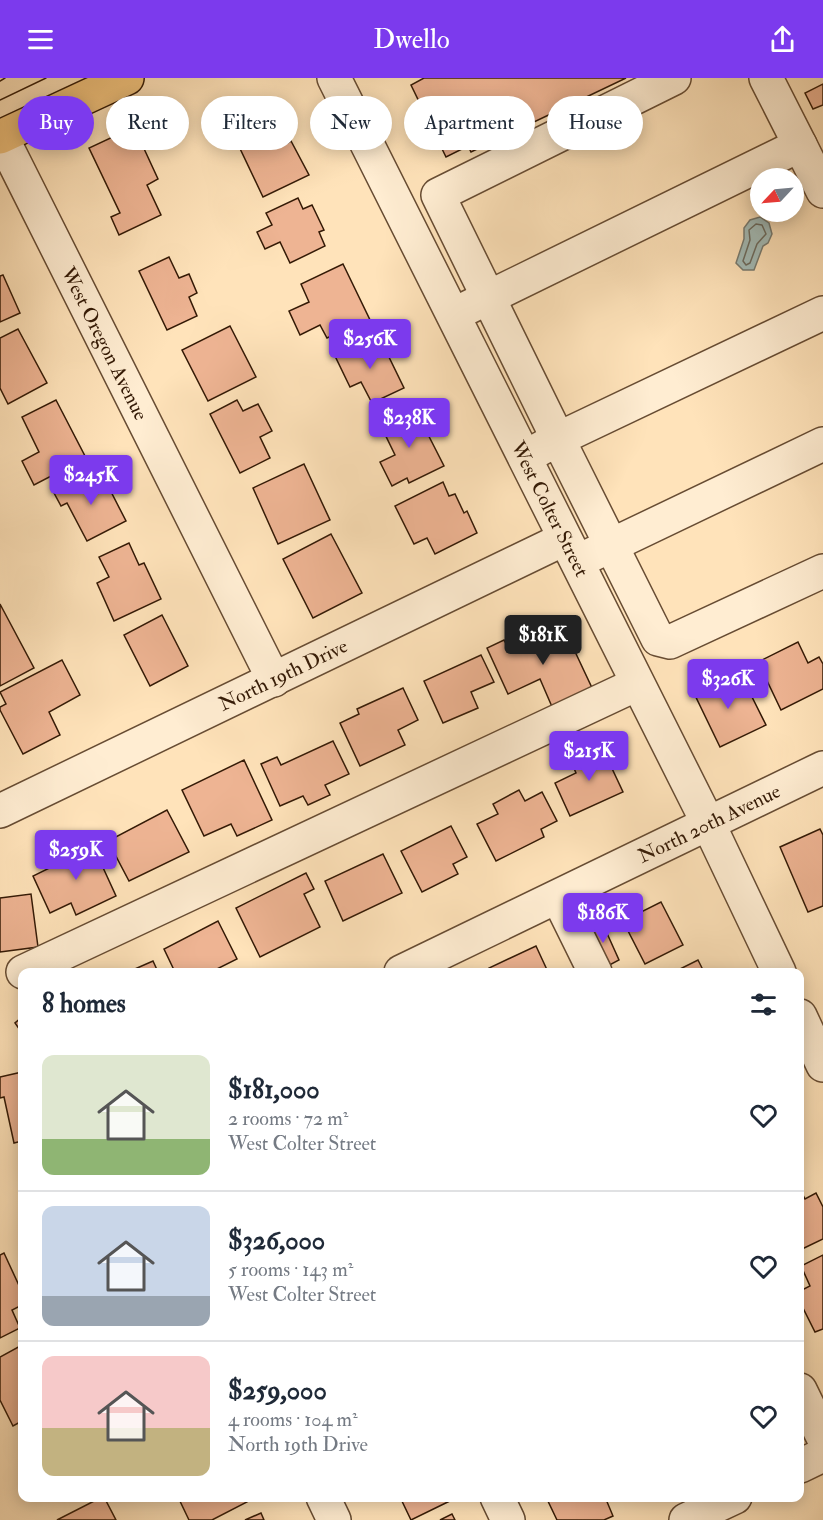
<!DOCTYPE html>
<html lang="en">
<head>
<meta charset="utf-8">
<style>
	:root { --surface:#fff; --page:#f2f2f3; --text:#1f2937; --muted:#747a83; --line:#e0e1e3; --accent:#7c3aed }
	body { margin:0; font-family:"IM FELL Double Pica",serif; background:var(--page); color:var(--text); height:100vh; display:flex; flex-direction:column; font-size:22px; white-space:nowrap }
	* { box-sizing:border-box; margin:0 }
	p { font-size:20px; color:var(--muted) }
	.icon { flex:none; width:33px; height:33px; fill:none; stroke:currentColor; stroke-width:2; stroke-linecap:round; stroke-linejoin:round }
	.map { position:relative; flex:1; overflow:hidden }
	.side { position:absolute; left:18px; top:890px; width:786px; height:534px; display:flex; flex-direction:column; background:var(--surface); border-radius:12px; box-shadow:0 3px 15px #0003 }
	.side>* { flex:none }
	.hud { position:absolute; left:18px; top:18px; width:788px; height:54px; display:flex; gap:12px }
	.needle { width:39px; rotate:244deg }
	.fabs { position:absolute; left:750px; top:90px; display:grid; gap:12px }
	.fabs a { display:grid; place-items:center; width:54px; height:54px; border-radius:50%; background:var(--surface); box-shadow:0 3px 15px #0003; font-size:30px }
	.price { position:absolute; translate:-50% -51px; padding:0 14px; border-radius:6px; background:var(--accent); color:#fff; font-size:20px; line-height:39px; filter:drop-shadow(0 2px 3px #0008) }
	.price::after { content:''; position:absolute; left:50%; top:36px; width:18px; height:14px; margin-left:-9px; background:inherit; clip-path:polygon(0 0,100% 0,50% 100%) }
	.price.current { background:#222; color:#fff }
	ul { padding:0; list-style:none }
	li { display:flex; align-items:center; gap:18px; height:150px; padding:0 24px }
	li+li { border-top:2px solid var(--line) }
	li span { display:grid; place-items:center; flex:none; width:168px; height:120px; border-radius:12px; color:#555 }
	li>.icon { margin-inline-start:auto }
	span .icon { width:72px; height:72px; fill:#fffc; stroke-width:1 }
	li b { font-size:26px }
	h2 { display:flex; justify-content:space-between; align-items:center; height:72px; padding:0 24px; font-size:26px }
	.chip { padding:0 21px; border-radius:27px; background:var(--surface); box-shadow:0 3px 15px #0003; font-size:21px; line-height:54px }
	.chip.current { background:var(--accent); color:#fff }
	header { display:flex; justify-content:space-between; align-items:center; height:78px; padding:0 24px; background:var(--accent); color:#fff; font-size:27px; font-weight:600 }
	.map>svg:first-child { display:block }
	.water { fill:#a3bcb8; stroke:#777b71; stroke-width:1.5 }
	.lines { fill:none; stroke-linecap:round; stroke-linejoin:round }
	.shore { stroke:#6c6b5f; stroke-width:1.5 }
	.building { fill:#eeb493; stroke:#341a06; stroke-width:1.5 }
	.minor-casing { stroke:#674c33; stroke-width:36 }
	.major-casing { stroke:#341a06; stroke-width:36 }
	.minor { stroke:#ffedd2; stroke-width:33 }
	.major { stroke:#f0c27d; stroke-width:33 }
	.tram { stroke:#341a06; stroke-width:1.5 }
	.labels { text-anchor:middle; stroke-width:4.5; stroke-linejoin:round; paint-order:stroke }
	.street-label { font-size:20px; fill:#341a06; stroke:#ffedd2 }
</style>
</head>
<body>
<header><svg class="icon" aria-label="menu" viewBox="0 0 24 24"><path d="M4 6h16M4 12h16M4 18h16"/></svg>Dwello<svg class="icon" aria-label="share" viewBox="0 0 24 24"><path d="M12 15V3M7 8l5-5 5 5M5 13v7h14v-7"/></svg></header>
<div class="map">
<svg width="823" height="1442" viewBox="0 0 823 1442">
	<rect width="100%" height="100%" fill="#ffe3ba"/>
	<filter id="stains"><feTurbulence type="fractalNoise" baseFrequency=".00333" numOctaves="4"/><feColorMatrix values="0 0 0 0 .2 0 0 0 0 .09 0 0 0 0 .02 0 0 0 .5 -.17"/></filter>
	<radialGradient id="worn" r=".72"><stop offset=".6" stop-color="#630" stop-opacity="0"/><stop offset="1" stop-color="#630" stop-opacity=".3"/></radialGradient>
	<!-- water -->
	<polygon class="water" points="760,139 769,145 772,156 768,165 763,168 754,192 743,192 736,185 744,161 744,150 750,142"/>
	<g class="lines">
		<!-- shore -->
		<polygon class="shore" points="756,146 762,147 766,156 757,166 750,185 746,187 743,183 750,162 749,152"/>
	</g>
	<!-- building -->
	<g class="building">
		<polygon points="424,0 626,0 471,74 468,68 446,79 411,7"/>
		<polygon points="823,6 823,27 813,31 805,15"/>
		<polygon points="272,42 284,67 291,63 309,97 263,119 235,60"/>
		<polygon points="134,49 158,101 147,107 161,137 119,157 111,139 120,135 89,70"/>
		<polygon points="298,120 303,131 312,127 324,152 319,154 325,168 290,185 280,164 265,171 257,154 272,147 266,135"/>
		<polygon points="169,179 179,200 189,196 197,215 189,219 197,238 167,252 139,193"/>
		<polygon points="343,186 371,244 342,258 340,254 327,260 320,247 300,257 289,233 309,224 301,206"/>
		<polygon points="3,197 20,235 0,244 0,198"/>
		<polygon points="230,248 256,299 208,323 182,272"/>
		<polygon points="18,251 47,305 8,326 0,310 0,260"/>
		<polygon points="373,259 380,273 385,271 404,310 372,325 361,304 350,309 335,278"/>
		<polygon points="56,322 86,380 34,407 22,383 39,374 22,339"/>
		<polygon points="237,322 243,333 258,326 272,353 260,359 270,380 240,395 210,336"/>
		<polygon points="414,329 444,388 409,405 407,400 392,408 380,384 395,377 380,346"/>
		<polygon points="304,386 330,442 278,466 253,410"/>
		<polygon points="89,395 96,409 106,404 126,443 87,463 67,425 61,428 53,413"/>
		<polygon points="443,404 449,418 455,416 464,435 467,433 477,455 435,476 427,460 414,466 395,428"/>
		<polygon points="331,456 362,515 313,540 283,481"/>
		<polygon points="129,465 139,487 144,485 161,521 114,543 97,505 109,499 99,479"/>
		<polygon points="0,526 34,590 0,608"/>
		<polygon points="162,537 188,588 150,608 124,557"/>
		<polygon points="562,546 593,612 553,631 540,601 508,616 487,570 504,562 509,571"/>
		<polygon points="798,564 808,585 819,579 823,586 823,611 781,632 758,584"/>
		<polygon points="481,577 494,604 471,614 478,630 443,645 424,603"/>
		<polygon points="62,582 80,617 49,634 60,657 23,676 0,632 0,629 6,626 0,614"/>
		<polygon points="725,595 736,617 748,611 766,647 720,669 692,611"/>
		<polygon points="403,610 418,642 398,652 405,667 360,688 340,645 359,636 357,631"/>
		<polygon points="333,663 349,696 325,707 330,717 308,727 303,718 280,728 261,686 277,679 281,687"/>
		<polygon points="601,667 623,714 570,738 555,705 576,695 570,681"/>
		<polygon points="244,682 272,742 237,758 231,746 204,758 182,712"/>
		<polygon points="519,712 525,723 542,714 557,743 541,751 544,759 496,783 477,746 498,736 493,726"/>
		<polygon points="167,732 189,774 129,803 108,763"/>
		<polygon points="451,748 467,779 453,786 458,796 422,814 401,773"/>
		<polygon points="820,751 823,757 823,828 808,834 780,769"/>
		<polygon points="89,759 116,818 76,837 71,825 50,835 33,798 76,777 72,767"/>
		<polygon points="383,776 402,815 343,843 325,803"/>
		<polygon points="306,795 314,811 304,816 320,849 260,879 236,830"/>
		<polygon points="31,816 38,869 0,874 0,820"/>
		<polygon points="661,824 683,867 645,886 623,843"/>
		<polygon points="601,842 619,882 604,890 586,849"/>
		<polygon points="218,843 237,881 211,894 175,894 164,871"/>
		<polygon points="536,868 548,894 491,894 489,890"/>
		<polygon points="698,882 704,894 674,894"/>
		<polygon points="153,883 158,894 128,894"/>
		<polygon points="22,939 22,955 15,945"/>
		<polygon points="22,994 22,1063 14,1065 4,1019 0,1020 0,999"/>
		<polygon points="800,1111 805,1121 816,1115 823,1129 823,1161 800,1172"/>
		<polygon points="4,1175 22,1214 22,1227 12,1232 20,1250 0,1260 0,1177"/>
		<polygon points="823,1177 823,1251 815,1254 800,1224 800,1213 810,1208 801,1188"/>
		<polygon points="22,1267 22,1343 13,1348 0,1322 0,1279"/>
		<polygon points="102,1419 104,1419 116,1442 57,1442"/>
		<polygon points="178,1419 245,1419 247,1424 212,1442 189,1442"/>
		<polygon points="400,1419 458,1419 411,1442"/>
		<polygon points="546,1419 605,1419 613,1438 604,1442 557,1442"/>
		<polygon points="261,1435 264,1442 245,1442"/>
		<polygon points="452,1436 455,1442 440,1442"/>
	</g>
	<g class="lines">
		<defs>
			<g id="minor">
				<path id="s1" d="M334,0l375,747 70,147"/>
				<polyline points="674,0 438,117 558,361 823,235"/>
				<polyline points="766,0 800,67"/>
				<path id="s2" d="M1,58l273,544"/>
				<polyline points="467,230 800,67 823,113"/>
				<polyline points="538,372 558,361 658,561 670,564 823,493"/>
				<polyline points="591,477 823,366"/>
				<path id="s3" d="M0,733l564,-272"/>
				<polyline points="558,819 595,894"/>
				<polyline points="23,894 637,606"/>
				<path id="s4" d="M401,894l422,-204"/>
				<polyline points="800,938 823,987"/>
				<polyline points="800,1312 823,1359"/>
				<polyline points="800,1388 823,1377"/>
				<polyline points="323,1419 334,1442"/>
				<polyline points="497,1419 508,1442"/>
				<polyline points="686,1442 735,1419"/>
			</g>
			<polyline id="major" points="0,59 127,0"/>
		</defs>
		<!-- minor casing -->
		<use href="#minor" class="minor-casing"/>
		<!-- major casing -->
		<use href="#major" class="major-casing"/>
		<!-- minor -->
		<use href="#minor" class="minor"/>
		<!-- major -->
		<use href="#major" class="major"/>
		<!-- tram -->
		<g class="tram">
			<polyline points="0,3 5,0"/>
			<polyline points="0,22 46,0"/>
		</g>
	</g>
	<g class="labels">
		<!-- street labels -->
		<g class="street-label">
			<text dy="7" stroke="none"><textPath href="#s2" startOffset="232">West Oregon Avenue</textPath></text>
			<text dy="7" stroke="none"><textPath href="#s1" startOffset="482">West Colter Street</textPath></text>
			<text dy="7" stroke="none"><textPath href="#s3" startOffset="314">North 19th Drive</textPath></text>
			<text dy="7" stroke="none"><textPath href="#s4" startOffset="342">North 20th Avenue</textPath></text>
		</g>
	</g>
	<rect width="100%" height="100%" filter="url(#stains)"/>
	<rect width="100%" height="100%" fill="url(#worn)"/>
</svg>
<div class="fabs">
<a><svg class="needle" viewBox="-14 -14 28 28"><path d="M0-13l5 13h-10z" fill="#e53935"/><path d="M0 13l5-13h-10z" fill="#747a83"/></svg></a>
</div>
<b class="price" style="left:370px;top:292px">$256K</b>
<b class="price" style="left:409px;top:371px">$238K</b>
<b class="price" style="left:91px;top:428px">$245K</b>
<b class="price current" style="left:543px;top:588px">$181K</b>
<b class="price" style="left:728px;top:632px">$326K</b>
<b class="price" style="left:589px;top:704px">$215K</b>
<b class="price" style="left:76px;top:803px">$259K</b>
<b class="price" style="left:603px;top:866px">$186K</b>
<div class="hud">
<a class="chip current">Buy</a>
<a class="chip">Rent</a>
<a class="chip">Filters</a>
<a class="chip">New</a>
<a class="chip">Apartment</a>
<a class="chip">House</a>
</div>
<section class="side">
<h2>8 homes<svg class="icon" aria-label="filters" viewBox="0 0 24 24"><path d="M4 7h16M4 17h16"/><circle cx="9" cy="7" r="2"/><circle cx="15" cy="17" r="2"/></svg></h2>
<ul>
<li><span style="background:linear-gradient(#dfe7d0 70%,#8fb573 0)"><svg class="icon" aria-label="home" viewBox="0 0 24 24"><path d="M3 11l9-7 9 7M6 9v11h12V9"/></svg></span><div><b>$181,000</b><p>2 rooms · 72 m²</p><p>West Colter Street</p></div><svg class="icon" aria-label="heart" viewBox="0 0 24 24"><path d="M12 20l-8-8c-3-5 5-10 8-4 3-6 11-1 8 4z"/></svg></li>
<li><span style="background:linear-gradient(#c9d6e8 75%,#9aa5b1 0)"><svg class="icon" aria-label="home" viewBox="0 0 24 24"><path d="M3 11l9-7 9 7M6 9v11h12V9"/></svg></span><div><b>$326,000</b><p>5 rooms · 143 m²</p><p>West Colter Street</p></div><svg class="icon" aria-label="heart" viewBox="0 0 24 24"><path d="M12 20l-8-8c-3-5 5-10 8-4 3-6 11-1 8 4z"/></svg></li>
<li><span style="background:linear-gradient(#f6c9c9 60%,#c2b280 0)"><svg class="icon" aria-label="home" viewBox="0 0 24 24"><path d="M3 11l9-7 9 7M6 9v11h12V9"/></svg></span><div><b>$259,000</b><p>4 rooms · 104 m²</p><p>North 19th Drive</p></div><svg class="icon" aria-label="heart" viewBox="0 0 24 24"><path d="M12 20l-8-8c-3-5 5-10 8-4 3-6 11-1 8 4z"/></svg></li>
</ul>
</section>
</div>
</body>
</html>
